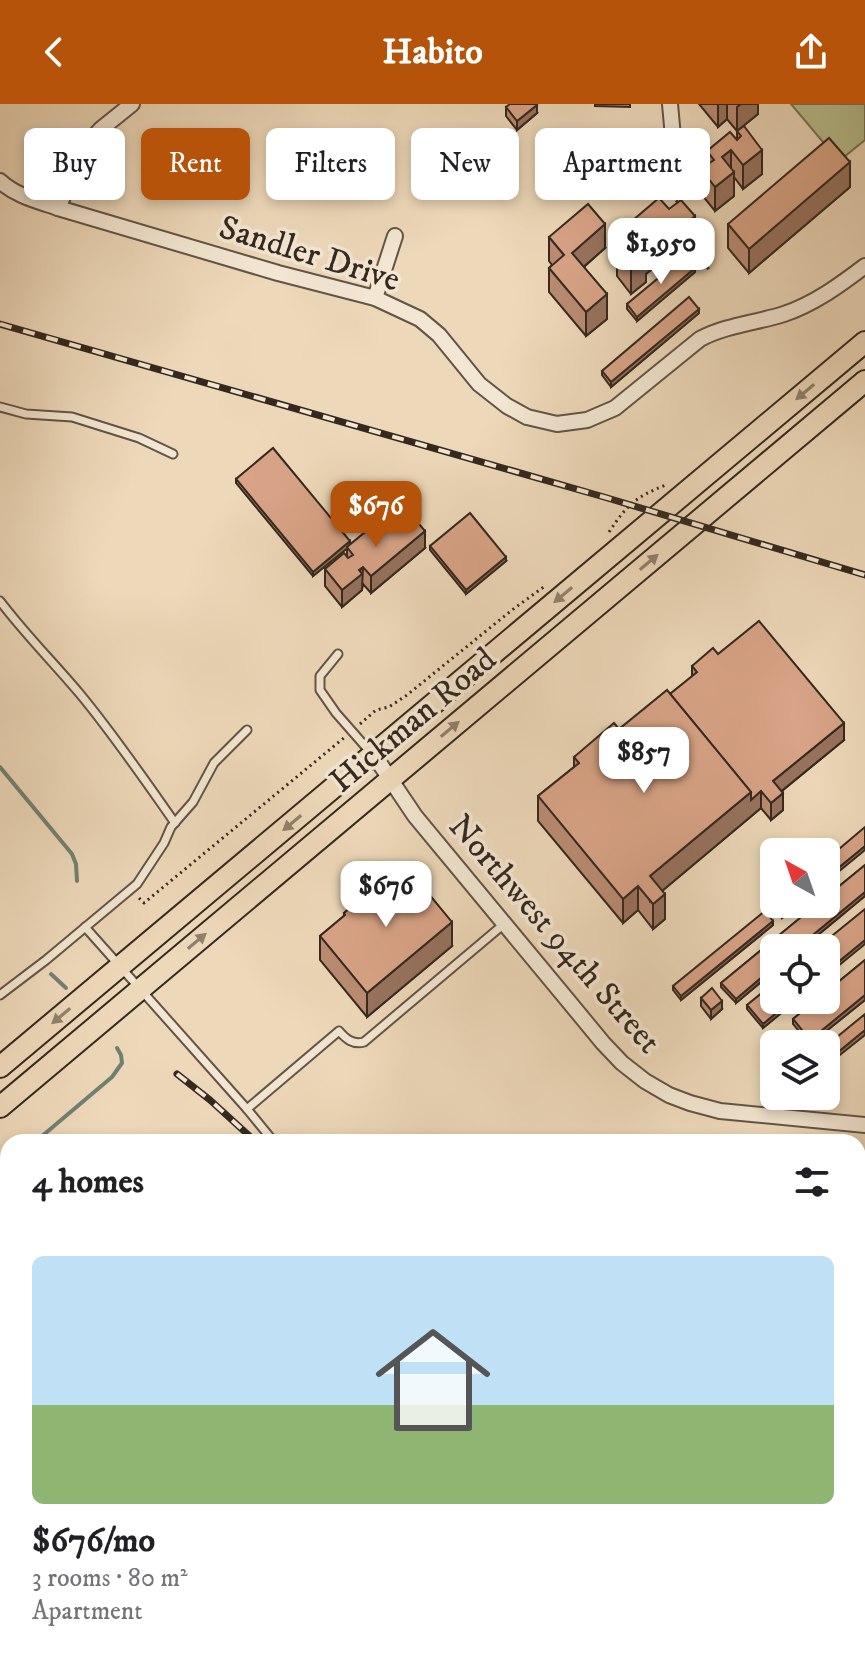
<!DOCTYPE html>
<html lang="en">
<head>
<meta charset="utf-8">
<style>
	:root { --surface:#fff; --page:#f2f2f2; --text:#202124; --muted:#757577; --line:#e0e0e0; --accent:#b45309 }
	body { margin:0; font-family:"IM FELL DW Pica",serif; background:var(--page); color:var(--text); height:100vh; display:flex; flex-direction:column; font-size:30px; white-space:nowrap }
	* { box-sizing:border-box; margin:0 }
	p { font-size:26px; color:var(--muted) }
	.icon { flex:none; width:44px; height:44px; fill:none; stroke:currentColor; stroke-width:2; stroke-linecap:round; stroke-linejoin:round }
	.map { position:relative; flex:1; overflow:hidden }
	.drawer { position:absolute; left:0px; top:1030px; width:866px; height:536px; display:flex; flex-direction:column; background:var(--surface); border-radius:24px 24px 0 0; box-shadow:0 4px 12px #0003 }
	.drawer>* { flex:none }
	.banner { position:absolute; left:24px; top:24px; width:818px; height:72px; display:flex; gap:16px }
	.needle { width:52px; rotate:320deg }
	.tools { position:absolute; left:760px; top:734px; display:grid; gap:16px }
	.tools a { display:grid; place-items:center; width:80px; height:80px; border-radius:12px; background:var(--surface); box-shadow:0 4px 12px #0003; font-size:40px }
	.price { position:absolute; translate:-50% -68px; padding:0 18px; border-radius:16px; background:#fff; color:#222; font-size:26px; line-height:52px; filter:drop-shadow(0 2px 4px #0008) }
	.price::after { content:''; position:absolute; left:50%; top:48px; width:24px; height:18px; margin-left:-12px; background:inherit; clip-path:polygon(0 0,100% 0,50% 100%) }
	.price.current { background:var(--accent); color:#fff }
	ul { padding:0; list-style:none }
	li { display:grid; align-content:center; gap:16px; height:424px; padding:0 32px }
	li+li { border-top:2px solid var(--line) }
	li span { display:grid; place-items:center; height:248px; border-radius:12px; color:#555 }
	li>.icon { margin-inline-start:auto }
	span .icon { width:144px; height:144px; fill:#fffc; stroke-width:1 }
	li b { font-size:34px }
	h2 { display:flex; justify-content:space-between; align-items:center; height:96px; padding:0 32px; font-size:34px }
	.tag { padding:0 28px; border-radius:12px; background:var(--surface); box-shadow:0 4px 12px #0003; font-size:28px; line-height:72px }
	.tag.current { background:var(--accent); color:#fff }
	header { display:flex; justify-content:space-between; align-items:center; height:104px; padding:0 32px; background:var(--accent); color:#fff; font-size:36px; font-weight:700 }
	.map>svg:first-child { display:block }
	.green { fill:#b8bf90; stroke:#767458; stroke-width:2 }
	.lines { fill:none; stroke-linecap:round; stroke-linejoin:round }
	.stream { stroke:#718072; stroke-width:4 }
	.lane-casing { stroke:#625446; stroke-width:11 }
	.street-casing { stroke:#625446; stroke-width:18 }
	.primary-casing { stroke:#34281f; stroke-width:24 }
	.path { stroke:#34281f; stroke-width:3; stroke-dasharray:2 4; stroke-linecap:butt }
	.lane { stroke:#f3e6d2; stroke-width:7 }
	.street { stroke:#f3e6d2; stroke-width:14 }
	.primary { stroke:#edd8b9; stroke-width:20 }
	.rail-casing { stroke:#34281f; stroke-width:7 }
	.rail { stroke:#f3e6d2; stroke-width:4; stroke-dasharray:12; stroke-linecap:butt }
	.wall { fill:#ba8c73; stroke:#34281f; stroke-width:2 }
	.shaded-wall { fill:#97725e; stroke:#34281f; stroke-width:2 }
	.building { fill:#d8a386; stroke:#34281f; stroke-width:2 }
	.oneway { fill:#90806c }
	.labels { text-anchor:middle; stroke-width:7; stroke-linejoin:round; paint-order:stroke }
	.street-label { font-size:34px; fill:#34281f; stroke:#f3e6d2 }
</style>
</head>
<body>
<header><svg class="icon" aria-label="back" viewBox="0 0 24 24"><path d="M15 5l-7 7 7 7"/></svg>Habito<svg class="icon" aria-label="share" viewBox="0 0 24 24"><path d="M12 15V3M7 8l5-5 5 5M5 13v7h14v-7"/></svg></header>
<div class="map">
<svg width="865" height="1566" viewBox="0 0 865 1566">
	<rect width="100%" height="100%" fill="#edd8b9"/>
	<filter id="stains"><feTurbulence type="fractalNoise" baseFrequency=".0025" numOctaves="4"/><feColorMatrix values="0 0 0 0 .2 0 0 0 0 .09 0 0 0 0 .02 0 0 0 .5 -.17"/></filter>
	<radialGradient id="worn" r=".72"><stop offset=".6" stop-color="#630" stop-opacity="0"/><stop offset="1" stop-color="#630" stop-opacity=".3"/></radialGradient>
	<!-- green -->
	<polygon class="green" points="791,0 865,0 865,36 839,57"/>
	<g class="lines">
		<!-- stream -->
		<g class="stream">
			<polyline points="0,663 72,750 76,760 77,777"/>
			<polyline points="51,870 66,884"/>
			<polyline points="35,1038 112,973 122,959 121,951 117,944"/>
			<polyline points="0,1068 8,1061"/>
		</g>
		<defs>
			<g id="lane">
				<polyline points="0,303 26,310 72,313 139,334 173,350"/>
				<path d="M0,497c25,33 54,62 80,93 34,41 64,85 95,129"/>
				<polyline points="338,550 320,572 320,586 336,609 372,650"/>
				<path d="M85,823l162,182 92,-78c7,8 14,14 25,11l140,-118"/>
				<polyline points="0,891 46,856 137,780 164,739 171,723 193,698 214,659 247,626"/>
				<polyline points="247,1005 274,1038"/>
				<polyline points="803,1558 809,1566"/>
			</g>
			<g id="street">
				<polyline points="670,0 674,44"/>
				<path d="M0,77c16,15 38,20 58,27l220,65 97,25 45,21 19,16 40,49 28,22 20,11 30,7 30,-4 28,-12 85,-69c26,-14 56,-16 84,-25 30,-10 56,-29 81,-48"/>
				<polyline points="58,104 85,43 101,25 132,0"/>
				<polyline points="375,194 395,132"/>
				<polyline points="374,651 415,712 570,899 603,939 622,959 645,977 669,991 690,999 720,1007 865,1021"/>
			</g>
			<g id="primary">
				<polyline points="0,963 865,238"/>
				<polyline points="0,1003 865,277"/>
			</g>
		</defs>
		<!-- lane casing -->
		<use href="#lane" class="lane-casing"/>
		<!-- street casing -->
		<use href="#street" class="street-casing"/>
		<!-- primary casing -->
		<use href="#primary" class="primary-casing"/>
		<!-- path -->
		<g class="path">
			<path d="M671,57c-6,20 -5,28 9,44"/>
			<polyline points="692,116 708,134 693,146 711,168"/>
			<path d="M609,428c18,-27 26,-35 57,-47"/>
			<polyline points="360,620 376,606 389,603 407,591 512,506 545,482"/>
			<polyline points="139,794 144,799 345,633"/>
		</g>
		<!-- lane -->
		<use href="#lane" class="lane"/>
		<!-- street -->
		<use href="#street" class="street"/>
		<!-- primary -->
		<use href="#primary" class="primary"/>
		<defs>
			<g id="rail">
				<polyline points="0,220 604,393 865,471"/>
				<polyline points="177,970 210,996 256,1038"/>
				<polyline points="696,1558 705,1566"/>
			</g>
		</defs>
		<!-- rail casing -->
		<use href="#rail" class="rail-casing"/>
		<!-- rail -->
		<use href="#rail" class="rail"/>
	</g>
	<!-- wall -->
	<g class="wall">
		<polygon points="595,0 630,0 630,3 595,2"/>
		<polygon points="699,0 758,0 758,10 737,27 727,15 718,23"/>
		<polygon points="506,3 537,9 517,26 506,12"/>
		<polygon points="744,22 762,70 743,85 734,73 734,92 715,107 698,86 698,61 707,59 707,47 737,36 737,27"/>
		<polygon points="850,83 749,169 728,144 728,120"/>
		<polygon points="669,105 695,136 681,148 677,144 646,170 646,178 631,190 617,172 617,148 619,146 619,128"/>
		<polygon points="549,133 605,144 584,163 607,215 586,232 549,188 549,164 552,161 549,157"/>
		<polygon points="695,168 637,217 627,205 627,200"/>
		<polygon points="699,209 611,283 602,271 602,267"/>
		<polygon points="236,375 350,441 374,429 425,444 371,489 363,480 362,486 342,503 325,482 325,465 347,452 347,444 313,472 236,379"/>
		<polygon points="430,442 506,457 466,490 430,446"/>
		<polygon points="718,550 844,636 782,687 783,706 771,716 761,704 662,787 665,815 653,825 638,806 623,819 538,717 538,692 574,663 574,653 619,625 670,590 692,573 692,562"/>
		<polygon points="865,761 865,792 736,899 721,883 721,879"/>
		<polygon points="773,799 774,800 800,800 782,814 773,803"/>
		<polygon points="357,801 452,842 367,913 320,856 320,832 344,812 344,809"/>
		<polygon points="773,821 681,896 673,886 673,882"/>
		<polygon points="865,856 865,896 810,940 793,920 793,915"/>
		<polygon points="701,894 722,905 711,915 701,902"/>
		<polygon points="774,896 797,896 763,924 747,905 747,901"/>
	</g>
	<!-- shaded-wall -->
	<g class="shaded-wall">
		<polygon points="718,0 727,0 727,15 718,23"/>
		<polygon points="741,0 758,0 758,10 737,27 737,3"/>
		<polygon points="537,1 537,9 517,26 517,17"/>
		<polygon points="731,46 731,70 722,53"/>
		<polygon points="762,46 762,70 743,85 743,61"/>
		<polygon points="850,58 850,83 749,169 749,145"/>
		<polygon points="734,68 734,92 715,107 715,83"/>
		<polygon points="695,112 695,136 681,148 681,124"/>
		<polygon points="605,120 605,144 572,173 572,149"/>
		<polygon points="677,120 677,144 646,170 646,178 631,190 631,165 642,149"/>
		<polygon points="695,164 695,168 637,217 637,213"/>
		<polygon points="607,190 607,215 586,232 586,208"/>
		<polygon points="699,205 699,209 611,283 611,278"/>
		<polygon points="425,427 425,444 371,489 371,472"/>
		<polygon points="350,437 350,442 313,472 313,468"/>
		<polygon points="506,453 506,457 466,490 466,486"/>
		<polygon points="363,463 362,486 342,503 342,486"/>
		<polygon points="844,619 844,636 773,694 773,677"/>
		<polygon points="761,687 761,704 650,797 650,772 751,688"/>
		<polygon points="783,689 783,706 771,716 771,699"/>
		<polygon points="865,742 865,746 826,778 826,774"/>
		<polygon points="638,782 638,806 623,819 623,795"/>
		<polygon points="865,788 865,792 802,844 797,844"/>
		<polygon points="665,790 665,815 653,825 653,800"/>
		<polygon points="794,800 800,800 782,814 782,810"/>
		<polygon points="773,817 773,821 681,896 681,892"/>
		<polygon points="452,818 452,842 367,913 367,889"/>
		<polygon points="865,836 865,840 826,872 826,868"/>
		<polygon points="774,863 774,867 736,899 736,895"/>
		<polygon points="865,891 865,896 810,940 810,936"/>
		<polygon points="792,896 797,896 763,924 763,920"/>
		<polygon points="722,897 722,905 711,915 711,906"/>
		<polygon points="865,926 865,931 826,962 826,958"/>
		<polygon points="8,1208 8,1224 0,1231 0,1214"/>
		<polygon points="3,1346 3,1363 0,1365 0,1348"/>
	</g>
	<!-- building -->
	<g class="building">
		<polygon points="510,0 536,0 537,1 517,17 506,3"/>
		<polygon points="744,22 762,46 743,61 731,46 722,53 734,68 715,83 698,61 705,56 708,60 714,56 707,47 730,28 737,36 741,32 737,27"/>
		<polygon points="829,34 850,58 749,145 728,120"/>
		<polygon points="659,94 669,105 681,96 695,112 681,124 677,120 642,149 646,154 631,165 617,148 628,138 619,128"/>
		<polygon points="588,100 605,120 572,149 607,190 586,208 549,164 564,151 549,133"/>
		<polygon points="685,152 695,164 637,213 627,200"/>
		<polygon points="689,193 699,205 611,278 602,267"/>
		<polygon points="273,344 350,437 313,468 236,375"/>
		<polygon points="405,403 425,427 371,472 363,463 359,466 362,470 342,486 325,465 344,449 348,454 353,451 347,443 370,424 374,429"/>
		<polygon points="470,409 506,453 466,486 430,442"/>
		<polygon points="759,517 844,619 773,677 783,689 771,699 761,687 751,696 751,688 670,590 697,568 692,562 713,544 718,550"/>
		<polygon points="667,586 751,688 650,772 665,790 653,800 638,782 623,795 538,692 579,659 574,653 614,619 619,625"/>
		<polygon points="865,723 865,742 826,774 826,756"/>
		<polygon points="405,761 452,818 367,889 320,832 345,811 344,809 355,799 357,801"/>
		<polygon points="865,761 865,788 797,844 774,844 774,863 736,895 721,879 817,800 826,800 826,793"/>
		<polygon points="774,800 794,800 782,810"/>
		<polygon points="865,805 865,836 826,868 826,844 817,844"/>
		<polygon points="765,807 773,817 681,892 673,882"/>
		<polygon points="865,856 865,891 810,936 793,915 816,896 826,896 826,888"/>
		<polygon points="774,879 774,896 792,896 763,920 747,901"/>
		<polygon points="712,884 722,897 711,906 701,894"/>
		<polygon points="865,910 865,926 826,958 826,942"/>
		<polygon points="753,1033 800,1038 752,1038"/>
		<polygon points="8,1158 8,1208 0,1214 0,1170 5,1166 3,1163"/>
		<polygon points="0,1504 8,1504 8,1558 23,1558 22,1566 0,1566"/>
	</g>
	<!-- one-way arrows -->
	<defs><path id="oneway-solid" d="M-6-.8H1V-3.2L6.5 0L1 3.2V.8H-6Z" transform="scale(2)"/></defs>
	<g class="oneway">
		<use href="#oneway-solid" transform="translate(805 288) rotate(140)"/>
		<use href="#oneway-solid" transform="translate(649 458) rotate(-40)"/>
		<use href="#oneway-solid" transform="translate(563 491) rotate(140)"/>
		<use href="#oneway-solid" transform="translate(450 625) rotate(-40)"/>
		<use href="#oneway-solid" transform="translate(292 719) rotate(140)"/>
		<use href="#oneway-solid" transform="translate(197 837) rotate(-40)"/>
		<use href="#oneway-solid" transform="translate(61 912) rotate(140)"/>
	</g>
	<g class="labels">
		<!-- street labels -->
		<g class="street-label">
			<text transform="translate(310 148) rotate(17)" y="12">Sandler Drive</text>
			<text transform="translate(412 615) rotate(-40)" y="12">Hickman Road</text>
			<text transform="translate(556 829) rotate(49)" y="12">Northwest 94th Street</text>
		</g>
	</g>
	<rect width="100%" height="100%" filter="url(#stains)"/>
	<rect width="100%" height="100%" fill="url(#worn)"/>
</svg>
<div class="tools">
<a><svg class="needle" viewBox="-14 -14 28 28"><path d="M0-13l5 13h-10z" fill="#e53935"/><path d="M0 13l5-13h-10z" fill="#757577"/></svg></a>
<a><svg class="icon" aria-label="locate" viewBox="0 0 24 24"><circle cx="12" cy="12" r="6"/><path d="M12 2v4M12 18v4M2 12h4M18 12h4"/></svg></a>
<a><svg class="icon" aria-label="layers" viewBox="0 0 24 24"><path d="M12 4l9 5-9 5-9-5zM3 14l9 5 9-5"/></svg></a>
</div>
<b class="price" style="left:661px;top:182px">$1,950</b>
<b class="price current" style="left:376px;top:445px">$676</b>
<b class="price" style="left:644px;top:691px">$857</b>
<b class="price" style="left:386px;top:825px">$676</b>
<div class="banner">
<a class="tag">Buy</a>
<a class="tag current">Rent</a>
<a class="tag">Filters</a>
<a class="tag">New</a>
<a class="tag">Apartment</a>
</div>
<section class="drawer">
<h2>4 homes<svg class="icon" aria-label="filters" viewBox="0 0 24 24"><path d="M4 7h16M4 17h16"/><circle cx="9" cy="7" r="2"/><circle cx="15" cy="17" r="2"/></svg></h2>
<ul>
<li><span style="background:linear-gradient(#bfe0f5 60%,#8fb573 0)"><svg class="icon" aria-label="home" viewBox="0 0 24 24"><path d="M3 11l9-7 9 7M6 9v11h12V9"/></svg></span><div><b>$676/mo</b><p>3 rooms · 80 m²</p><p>Apartment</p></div></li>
</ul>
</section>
</div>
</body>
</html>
